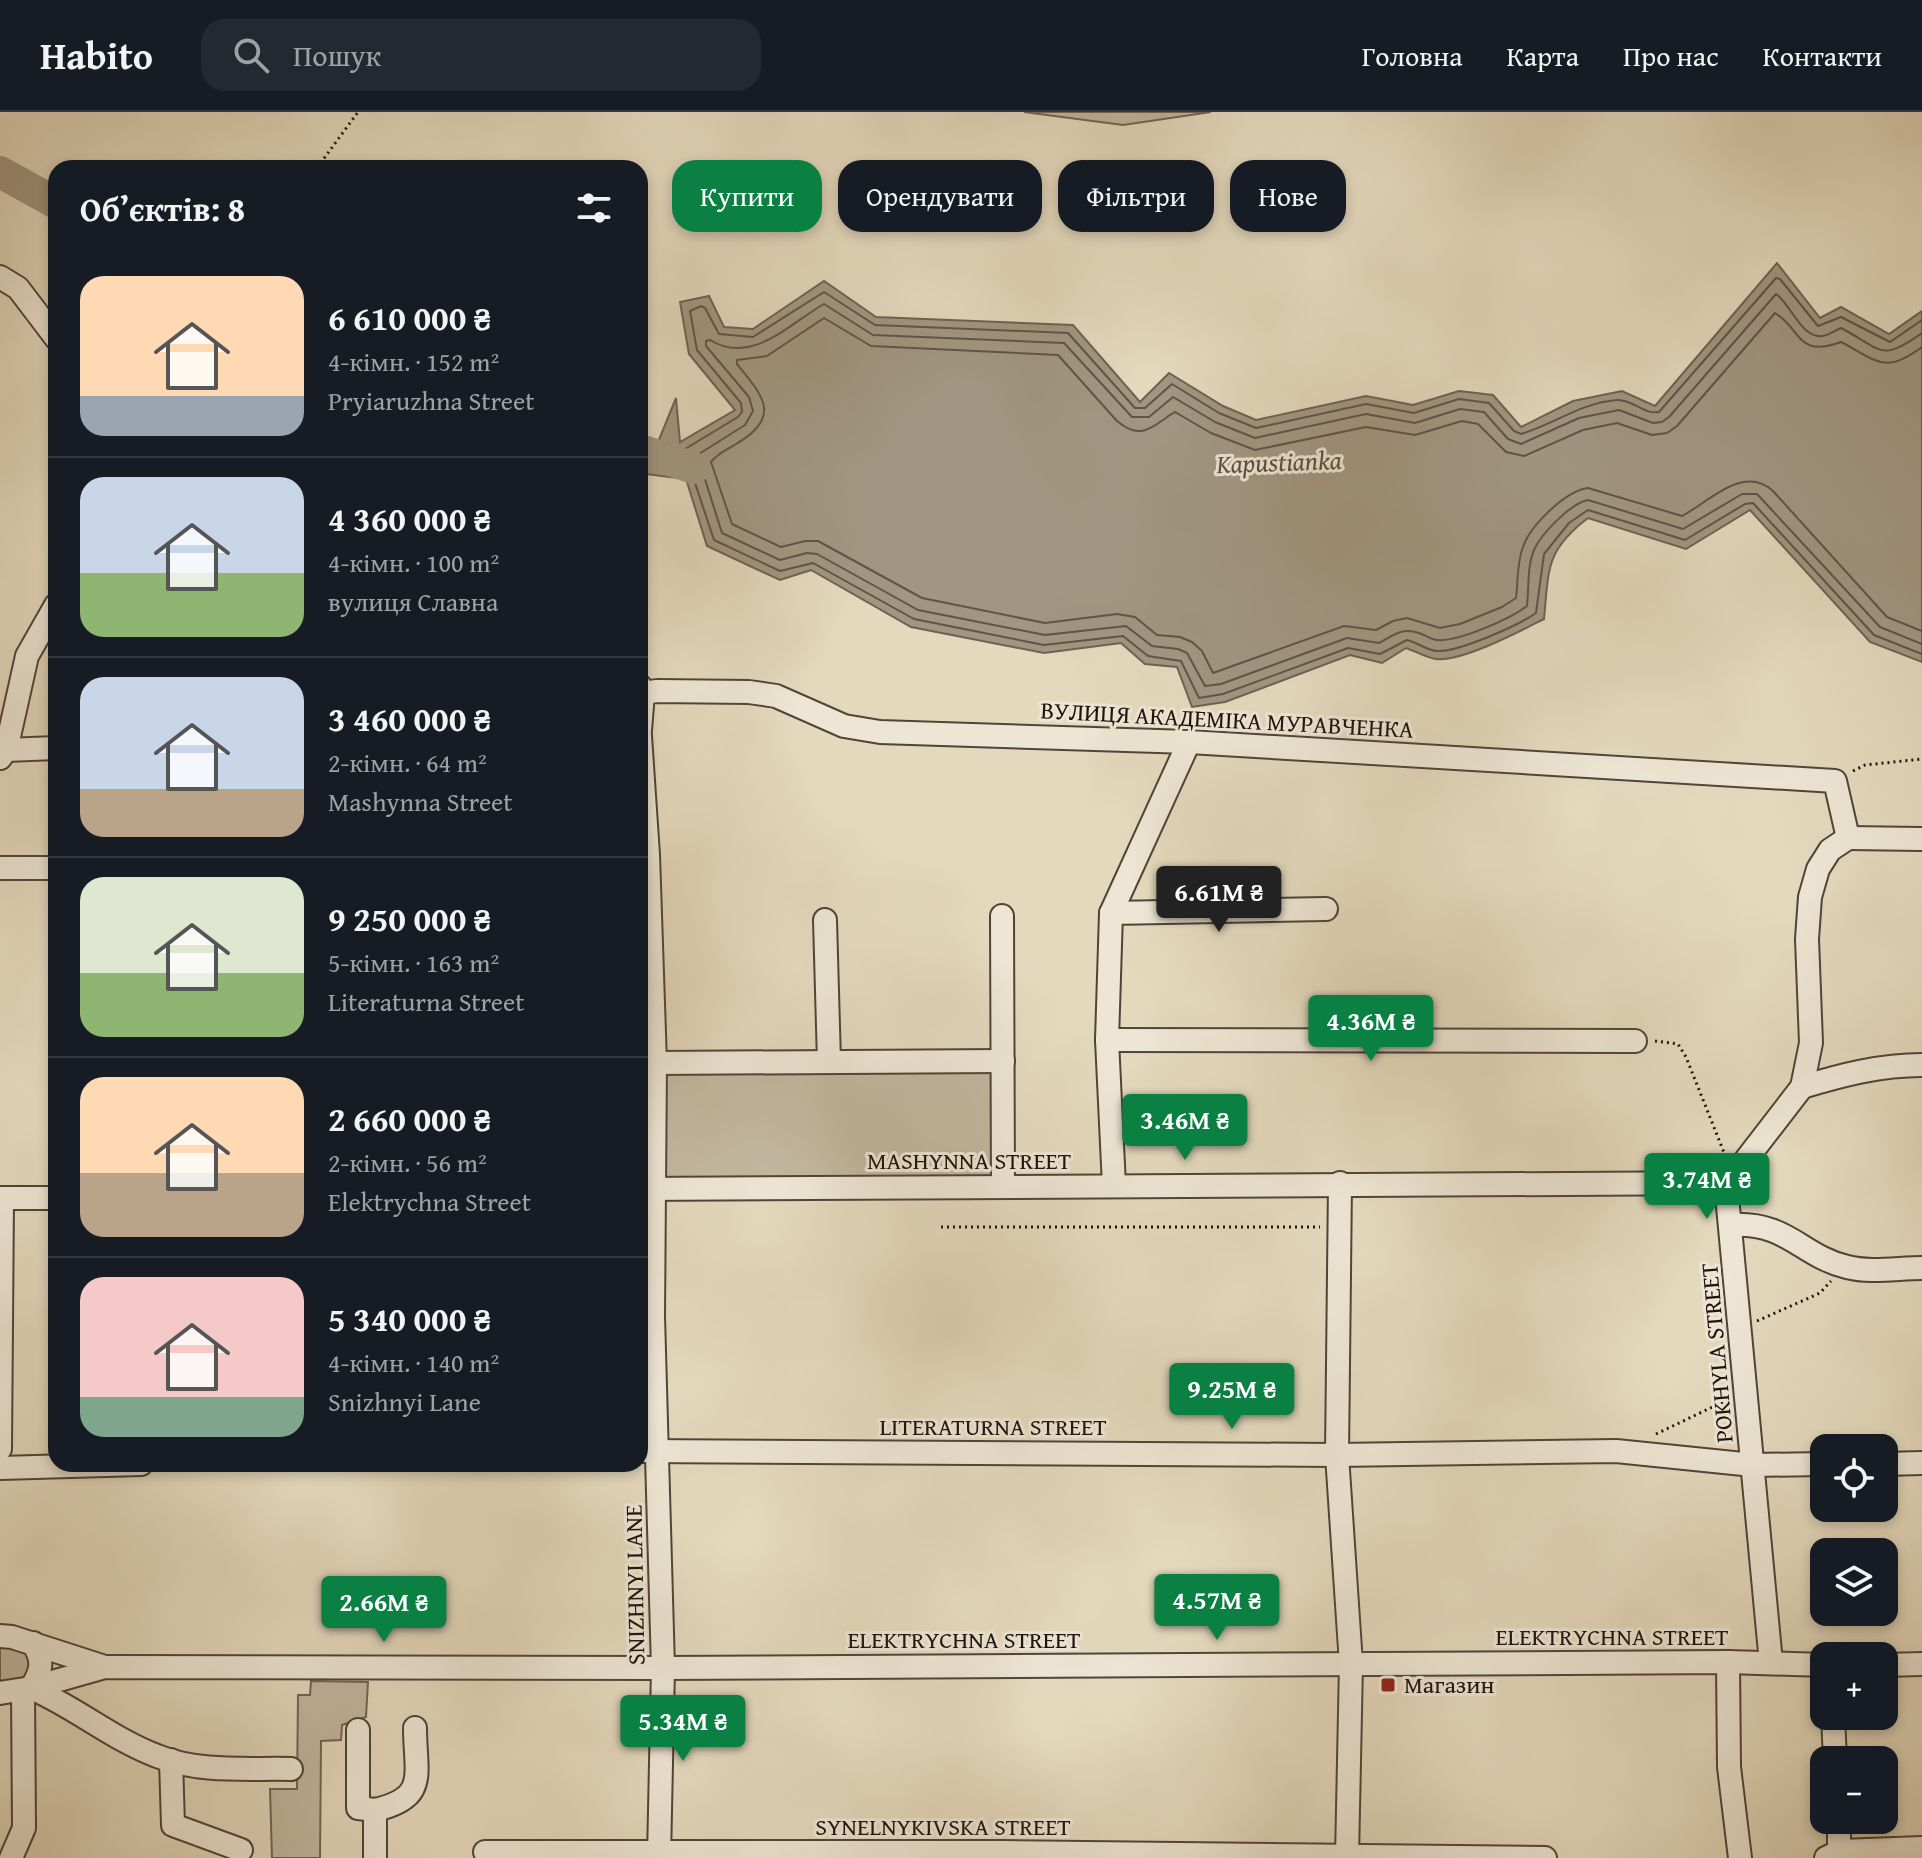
<!DOCTYPE html>
<html lang="uk">
<head>
<meta charset="utf-8">
<style>
	:root { --surface:#171b24; --page:#242831; --text:#f1f3f6; --muted:#9ea1a6; --line:#363941; --accent:#0b8043 }
	body { margin:0; font-family:"Gentium Book Plus",serif; background:var(--page); color:var(--text); height:100vh; display:flex; flex-direction:column; font-size:30px; white-space:nowrap }
	* { box-sizing:border-box; margin:0 }
	p { font-size:26px; color:var(--muted) }
	.icon { flex:none; width:44px; height:44px; fill:none; stroke:currentColor; stroke-width:2; stroke-linecap:round; stroke-linejoin:round }
	.map { position:relative; flex:1; overflow:hidden }
	.drawer { position:absolute; left:48px; top:48px; width:600px; height:1312px; display:flex; flex-direction:column; background:var(--surface); border-radius:24px; box-shadow:0 4px 12px #0003 }
	.drawer>* { flex:none }
	.hud { position:absolute; left:672px; top:48px; width:760px; height:72px; display:flex; gap:16px }
	.buttons { position:absolute; left:1810px; top:1322px; display:grid; gap:16px }
	.buttons a { display:grid; place-items:center; width:88px; height:88px; border-radius:16px; background:var(--surface); box-shadow:0 4px 12px #0003; font-size:40px }
	.price { position:absolute; translate:-50% -68px; padding:0 18px; border-radius:8px; background:var(--accent); color:#fff; font-size:26px; line-height:52px; filter:drop-shadow(0 2px 4px #0008) }
	.price::after { content:''; position:absolute; left:50%; top:48px; width:24px; height:18px; margin-left:-12px; background:inherit; clip-path:polygon(0 0,100% 0,50% 100%) }
	.price.selected { background:#222; color:#fff }
	ul { padding:0; list-style:none }
	li { display:flex; align-items:center; gap:24px; height:200px; padding:0 32px }
	li+li { border-top:2px solid var(--line) }
	li span { display:grid; place-items:center; flex:none; width:224px; height:160px; border-radius:24px; color:#555 }
	li>.icon { margin-inline-start:auto }
	span .icon { width:96px; height:96px; fill:#fffc; stroke-width:1 }
	li b { font-size:34px }
	h2 { display:flex; justify-content:space-between; align-items:center; height:96px; padding:0 32px; font-size:34px }
	.tag { padding:0 28px; border-radius:24px; background:var(--surface); box-shadow:0 4px 12px #0003; font-size:28px; line-height:72px }
	.tag.selected { background:var(--accent); color:#fff }
	header { display:flex; align-items:center; gap:48px; box-sizing:border-box; height:112px; padding:0 40px; background:var(--surface); border-bottom:2px solid var(--line) }
	header strong { font-size:38px }
	nav { display:flex; gap:44px; margin-inline-start:auto; font-size:28px }
	.search { width:560px; height:72px; background:var(--page); display:flex; align-items:center; gap:20px; box-sizing:border-box; padding:0 28px; border-radius:24px; color:var(--muted); font-size:30px }
	.map>svg:first-child { display:block }
	.green { fill:#c2b79f; stroke:#706556; stroke-width:2 }
	.water { fill:#a19681; stroke:#6d6253; stroke-width:2 }
	.lines { fill:none; stroke-linecap:round; stroke-linejoin:round }
	.shore { stroke:#605447; stroke-width:2 }
	.river { stroke:#a19681; stroke-width:32 }
	.minor-casing { stroke:#504439; stroke-width:26 }
	.path { stroke:#1e130d; stroke-width:3; stroke-dasharray:2 4; stroke-linecap:butt }
	.minor { stroke:#ede6d4; stroke-width:22 }
	.poi-dot { fill:#8f2418; stroke:#ede6d4; stroke-width:3 }
	.labels { text-anchor:middle; stroke-width:6; stroke-linejoin:round; paint-order:stroke }
	.street-label { font-size:24px; fill:#1e130d; stroke:#ede6d4 }
	.poi-label { font-size:24px; fill:#1e130d; stroke:#ede6d4; text-anchor:start }
	.water-label { font-size:26px; font-style:italic; fill:#594e41; stroke:#ede6d4 }
</style>
</head>
<body>
<header>
<strong>Habito</strong>
<div class="search"><svg class="icon" aria-label="search" viewBox="0 0 24 24"><circle cx="10" cy="10" r="6"/><path d="M15 15l6 6"/></svg>Пошук</div>
<nav><a>Головна</a><a>Карта</a><a>Про нас</a><a>Контакти</a></nav>
</header>
<div class="map">
<svg width="1922" height="1746" viewBox="0 0 1922 1746">
	<rect width="100%" height="100%" fill="#e4d9bd"/>
	<filter id="stains"><feTurbulence type="fractalNoise" baseFrequency=".0025" numOctaves="4"/><feColorMatrix values="0 0 0 0 .2 0 0 0 0 .09 0 0 0 0 .02 0 0 0 .5 -.17"/></filter>
	<radialGradient id="worn" r=".72"><stop offset=".6" stop-color="#630" stop-opacity="0"/><stop offset="1" stop-color="#630" stop-opacity=".3"/></radialGradient>
	<!-- green -->
	<g class="green">
		<polygon points="1024,0 1211,0 1123,13"/>
		<polygon points="663,955 997,957 997,1064 665,1066"/>
		<polygon points="0,1534 19,1534 32,1545 26,1566 0,1571"/>
		<polygon points="311,1569 368,1570 366,1605 342,1613 341,1628 321,1629 320,1746 272,1746 270,1677 297,1677 298,1583 310,1583"/>
	</g>
	<!-- water -->
	<path class="water" d="M1777,151l43,55 21,-11 48,27 33,-23v351l-52,-20 -120,-132 -64,39 -98,-31c-43,33 -39,51 -44,101 -24,12 -82,43 -108,40 -9,-1 -21,-8 -30,-11l-24,15 -32,-8 -125,47 -33,5 -15,-40 -32,-3 -24,-21 -77,10 -133,-26 -100,-57 -31,10 -73,-34 -21,-67 -41,-5 31,-76 4,44 55,-32 -46,-56 -9,-52 29,-6 15,31 29,2 71,-48 52,36 197,8 67,77 29,-29 54,33 33,14 110,-24 47,9 46,-14 34,4 28,32 52,-26 49,-10 33,15z"/>
	<g class="lines">
		<!-- shore -->
		<g class="shore">
			<path d="M1922,208l-32,22 -49,-25 -23,9 -38,-47 -4,-1 -117,134c-15,3 -27,-13 -42,-12 -37,3 -62,24 -96,34l-7,-3 -25,-28 -30,-4 -45,14 -48,-9 -110,24 -37,-15 -47,-29 -27,24h-10l-67,-75 -193,-8 -51,-33 -71,45 -34,-3 -14,-26 -4,-2 -11,5 7,39 44,53 1,9 -4,5 -53,32h-7l-11,-6 -9,21 3,4 26,3 5,3 22,66 66,31 33,-8 101,56 130,26 79,-9 25,20 33,5 18,37 24,-4 125,-46 32,6 27,-14c9,2 20,10 29,11 21,2 83,-26 100,-38l8,-59 25,-31 19,-13 97,30 60,-36 8,-1 121,132 48,19"/>
			<path d="M1922,221c-42,30 -39,17 -81,-5 -5,2 -12,7 -18,8 -22,3 -32,-32 -47,-42l-107,123 -7,5 -9,1 -34,-13 -40,8 -58,26 -13,-5 -24,-27 -24,-3 -45,14 -49,-9 -111,24 -40,-16 -42,-25 -24,20h-17l-68,-74 -191,-8 -49,-31c-34,19 -72,62 -114,36l-4,1v5l43,51 4,14 -8,14 -54,34 12,14 19,60 58,27 27,-7 10,1 101,56 127,25 81,-9 26,20 26,3 9,4 18,33 16,-2 126,-46 32,5c15,-8 23,-16 40,-10 6,2 13,7 18,7 21,2 73,-21 90,-34 2,-17 0,-40 7,-56 7,-16 37,-47 54,-50l95,29 59,-35h15l123,133 42,17"/>
			<path d="M1922,235c-38,28 -44,14 -81,-5 -44,16 -38,-11 -66,-29l-98,113 -10,7 -15,2 -35,-12 -34,7 -59,26 -18,-4 -28,-28 -16,-3 -47,14 -49,-8 -111,23 -44,-17 -36,-21c-21,12 -32,31 -58,9l-59,-66 -187,-9 -47,-28 -57,38 -30,4v4c27,33 45,53 -1,80 -8,5 -19,10 -25,18l21,62 49,23 24,-6h13l104,57 123,25 72,-9 18,3 22,18 23,2 12,5 10,9 11,22 131,-47 32,4 17,-9 14,-3 33,10 20,-4 42,-17 14,-9c2,-16 1,-36 7,-51 7,-21 42,-56 65,-59l94,28c27,-14 61,-52 91,-25l114,126 35,14"/>
		</g>
		<!-- river -->
		<g class="river">
			<polyline points="0,60 56,91"/>
			<polyline points="640,338 694,356"/>
		</g>
		<defs>
			<g id="minor">
				<polyline points="0,165 18,176 56,226"/>
				<polyline points="640,574 643,581 657,579 749,580 776,584 844,614 880,620 1189,630 1835,669 1848,726"/>
				<polyline points="640,618 643,581"/>
				<polyline points="640,624 648,743 655,951 653,1204 663,1556 659,1746"/>
				<polyline points="0,646 6,638 27,544 56,493"/>
				<polyline points="0,646 6,638 56,636"/>
				<polyline points="1848,726 1922,727"/>
				<polyline points="0,756 56,756"/>
				<polyline points="1111,801 1326,797"/>
				<polyline points="1002,804 1003,1075"/>
				<polyline points="825,808 829,950"/>
				<polyline points="1107,928 1635,929"/>
				<polyline points="655,951 1003,949"/>
				<path d="M1802,975c40,-12 78,-22 120,-22"/>
				<polyline points="1340,1071 1337,1343 1351,1552 1347,1746"/>
				<polyline points="1114,1074 1107,928 1111,801 1189,630"/>
				<polyline points="640,1077 1730,1071"/>
				<polyline points="0,1086 56,1086"/>
				<path d="M1732,1113c56,-3 69,31 115,42 23,6 51,1 75,1"/>
				<polyline points="0,1337 2,1086"/>
				<polyline points="640,1339 1337,1343 1616,1339 1753,1353 1824,1352"/>
				<polyline points="1884,1352 1922,1351"/>
				<polyline points="0,1356 141,1352"/>
				<polyline points="0,1524 12,1525 105,1555"/>
				<path d="M33,1531c11,18 9,28 -2,45 44,19 81,51 126,68 42,17 90,12 134,13"/>
				<polyline points="1728,1550 1729,1655 1740,1746"/>
				<polyline points="1771,1551 1727,1084 1738,1058 1802,975 1811,931 1807,827 1810,785 1818,757 1830,738 1848,726"/>
				<polyline points="1884,1553 1922,1552"/>
				<polyline points="0,1581 31,1576 105,1555 663,1556 1728,1550 1824,1553"/>
				<polyline points="1833,1604 1835,1648"/>
				<polyline points="358,1618 358,1696 375,1698"/>
				<polyline points="171,1648 173,1713 241,1738"/>
				<polyline points="1839,1708 1839,1746"/>
				<polyline points="485,1740 1003,1740 1545,1746"/>
				<polyline points="11,1746 24,1716 23,1578"/>
				<path d="M375,1746v-48c54,-12 40,-36 40,-82"/>
				<polyline points="1826,1746 1840,1739 1922,1736"/>
			</g>
		</defs>
		<!-- minor casing -->
		<use href="#minor" class="minor-casing"/>
		<!-- path -->
		<g class="path">
			<polyline points="317,56 358,0"/>
			<polyline points="1853,659 1865,653 1922,647"/>
			<polyline points="1655,929 1678,932 1686,945 1725,1043"/>
			<polyline points="941,1115 1320,1115"/>
			<polyline points="1757,1209 1820,1181 1831,1169"/>
			<polyline points="1656,1322 1725,1289"/>
		</g>
		<!-- minor -->
		<use href="#minor" class="minor"/>
	</g>
	<!-- markers -->
	<rect class="poi-dot" x="1380" y="1565" width="16" height="16" rx="4"/>
	<g class="labels">
		<!-- street labels -->
		<g class="street-label">
			<text transform="translate(1227 608) rotate(3)" y="8">ВУЛИЦЯ АКАДЕМІКА МУРАВЧЕНКА</text>
			<text x="969" y="1057">MASHYNNA STREET</text>
			<text transform="translate(1717 1241) rotate(-95)" y="8">POKHYLA STREET</text>
			<text x="993" y="1323">LITERATURNA STREET</text>
			<text transform="translate(635 1473) rotate(-91)" y="8">SNIZHNYI LANE</text>
			<text x="1612" y="1533">ELEKTRYCHNA STREET</text>
			<text x="964" y="1536">ELEKTRYCHNA STREET</text>
			<text x="943" y="1723">SYNELNYKIVSKA STREET</text>
		</g>
		<!-- poi labels -->
		<g class="poi-label">
			<text x="1404" y="1581">Магазин</text>
		</g>
		<!-- water labels -->
		<g class="water-label">
			<text transform="translate(1279 350) rotate(-2)" y="9">Kapustianka</text>
		</g>
	</g>
	<rect width="100%" height="100%" filter="url(#stains)"/>
	<rect width="100%" height="100%" fill="url(#worn)"/>
</svg>
<div class="buttons">
<a><svg class="icon" aria-label="locate" viewBox="0 0 24 24"><circle cx="12" cy="12" r="6"/><path d="M12 2v4M12 18v4M2 12h4M18 12h4"/></svg></a>
<a><svg class="icon" aria-label="layers" viewBox="0 0 24 24"><path d="M12 4l9 5-9 5-9-5zM3 14l9 5 9-5"/></svg></a>
<a>+</a>
<a>−</a>
</div>
<b class="price selected" style="left:1219px;top:822px">6.61M ₴</b>
<b class="price" style="left:1371px;top:951px">4.36M ₴</b>
<b class="price" style="left:1185px;top:1050px">3.46M ₴</b>
<b class="price" style="left:1707px;top:1109px">3.74M ₴</b>
<b class="price" style="left:1232px;top:1319px">9.25M ₴</b>
<b class="price" style="left:1217px;top:1530px">4.57M ₴</b>
<b class="price" style="left:384px;top:1532px">2.66M ₴</b>
<b class="price" style="left:683px;top:1651px">5.34M ₴</b>
<div class="hud">
<a class="tag selected">Купити</a>
<a class="tag">Орендувати</a>
<a class="tag">Фільтри</a>
<a class="tag">Нове</a>
</div>
<section class="drawer">
<h2>Об’єктів: 8<svg class="icon" aria-label="filters" viewBox="0 0 24 24"><path d="M4 7h16M4 17h16"/><circle cx="9" cy="7" r="2"/><circle cx="15" cy="17" r="2"/></svg></h2>
<ul>
<li><span style="background:linear-gradient(#ffd9b3 75%,#9aa5b1 0)"><svg class="icon" aria-label="home" viewBox="0 0 24 24"><path d="M3 11l9-7 9 7M6 9v11h12V9"/></svg></span><div><b>6 610 000 ₴</b><p>4-кімн. · 152 m²</p><p>Pryiaruzhna Street</p></div></li>
<li><span style="background:linear-gradient(#c9d6e8 60%,#8fb573 0)"><svg class="icon" aria-label="home" viewBox="0 0 24 24"><path d="M3 11l9-7 9 7M6 9v11h12V9"/></svg></span><div><b>4 360 000 ₴</b><p>4-кімн. · 100 m²</p><p>вулиця Славна</p></div></li>
<li><span style="background:linear-gradient(#c9d6e8 70%,#b9a48a 0)"><svg class="icon" aria-label="home" viewBox="0 0 24 24"><path d="M3 11l9-7 9 7M6 9v11h12V9"/></svg></span><div><b>3 460 000 ₴</b><p>2-кімн. · 64 m²</p><p>Mashynna Street</p></div></li>
<li><span style="background:linear-gradient(#dfe7d0 60%,#8fb573 0)"><svg class="icon" aria-label="home" viewBox="0 0 24 24"><path d="M3 11l9-7 9 7M6 9v11h12V9"/></svg></span><div><b>9 250 000 ₴</b><p>5-кімн. · 163 m²</p><p>Literaturna Street</p></div></li>
<li><span style="background:linear-gradient(#ffd9b3 60%,#b9a48a 0)"><svg class="icon" aria-label="home" viewBox="0 0 24 24"><path d="M3 11l9-7 9 7M6 9v11h12V9"/></svg></span><div><b>2 660 000 ₴</b><p>2-кімн. · 56 m²</p><p>Elektrychna Street</p></div></li>
<li><span style="background:linear-gradient(#f6c9c9 75%,#7fa58c 0)"><svg class="icon" aria-label="home" viewBox="0 0 24 24"><path d="M3 11l9-7 9 7M6 9v11h12V9"/></svg></span><div><b>5 340 000 ₴</b><p>4-кімн. · 140 m²</p><p>Snizhnyi Lane</p></div></li>
</ul>
</section>
</div>
</body>
</html>
